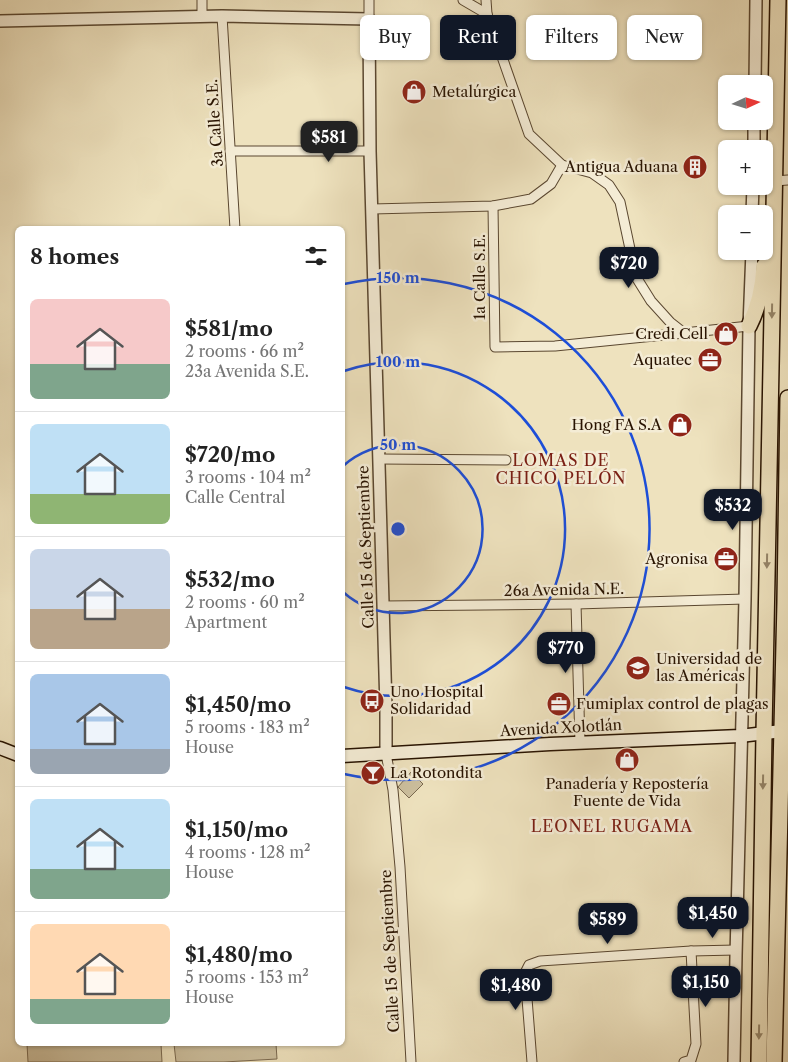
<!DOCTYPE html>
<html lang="en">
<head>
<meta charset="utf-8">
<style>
	:root { --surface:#fff; --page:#f6f6f6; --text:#222; --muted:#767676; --line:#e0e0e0; --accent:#111827 }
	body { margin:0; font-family:"Libre Caslon Text",serif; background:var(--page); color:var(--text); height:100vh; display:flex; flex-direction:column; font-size:19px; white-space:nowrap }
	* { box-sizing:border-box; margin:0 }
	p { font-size:16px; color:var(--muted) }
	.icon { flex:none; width:28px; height:28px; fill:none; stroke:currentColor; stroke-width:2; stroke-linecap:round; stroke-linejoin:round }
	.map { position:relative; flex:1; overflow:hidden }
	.sheet { position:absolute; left:15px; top:226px; width:330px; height:820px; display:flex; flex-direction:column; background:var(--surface); border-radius:8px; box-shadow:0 1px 4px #0004 }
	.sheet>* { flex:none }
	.hud { position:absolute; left:360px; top:15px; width:352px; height:45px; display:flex; gap:10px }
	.needle { width:32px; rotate:86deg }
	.fabs { position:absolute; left:718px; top:75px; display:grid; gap:10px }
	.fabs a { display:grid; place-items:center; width:55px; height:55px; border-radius:8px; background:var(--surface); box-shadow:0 1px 4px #0004; font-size:25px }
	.price { position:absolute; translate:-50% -42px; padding:0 11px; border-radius:10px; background:var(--accent); color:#fff; font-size:16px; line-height:32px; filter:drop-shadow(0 1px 2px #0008) }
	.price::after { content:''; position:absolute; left:50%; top:30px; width:15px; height:11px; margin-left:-8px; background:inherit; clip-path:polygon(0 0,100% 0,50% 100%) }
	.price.selected { background:#222; color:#fff }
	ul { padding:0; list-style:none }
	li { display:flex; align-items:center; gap:15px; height:125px; padding:0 15px }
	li+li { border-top:1px solid var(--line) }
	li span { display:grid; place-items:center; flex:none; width:140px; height:100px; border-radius:8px; color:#555 }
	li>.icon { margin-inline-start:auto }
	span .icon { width:60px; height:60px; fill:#fffc; stroke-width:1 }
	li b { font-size:21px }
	h2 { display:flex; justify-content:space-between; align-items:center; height:60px; padding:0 15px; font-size:21px }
	.chip { padding:0 18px; border-radius:8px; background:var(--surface); box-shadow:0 1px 4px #0004; font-size:18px; line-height:45px }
	.chip.selected { background:var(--accent); color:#fff }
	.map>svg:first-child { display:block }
	.green { fill:#ccbf9e; stroke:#7a6950 }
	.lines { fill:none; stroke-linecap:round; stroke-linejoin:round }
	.minor-casing { stroke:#5a4730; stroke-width:11 }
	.tertiary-casing { stroke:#5a4730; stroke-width:14 }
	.secondary-casing { stroke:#281301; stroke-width:15 }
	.trunk-casing { stroke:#281301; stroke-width:18 }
	.minor { stroke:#f4ecd5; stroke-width:9 }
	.tertiary { stroke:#f4ecd5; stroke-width:11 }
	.secondary { stroke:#f4ecd5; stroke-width:12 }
	.trunk { stroke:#eee2be; stroke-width:15 }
	.oneway { fill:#958569 }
	.ring { fill:none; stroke:#1d4ed8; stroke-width:2.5 }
	.labels { text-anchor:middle; stroke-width:5; stroke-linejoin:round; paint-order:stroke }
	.poi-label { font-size:15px; fill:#281301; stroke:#f4ecd5; text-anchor:start }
	.street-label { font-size:15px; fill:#281301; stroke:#f4ecd5 }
	.neighbourhood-label { font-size:16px; letter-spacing:1px; fill:#7a1f14; stroke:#f4ecd5 }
	.centre { fill:#1d4ed8; stroke:#f4ecd5; stroke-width:2.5 }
	.ring-label { font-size:15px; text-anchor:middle; font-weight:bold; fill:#1d4ed8; stroke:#f4ecd5; stroke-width:5; stroke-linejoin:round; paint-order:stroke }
</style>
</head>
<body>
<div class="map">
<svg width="788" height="1062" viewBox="0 0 788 1062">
	<rect width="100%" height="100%" fill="#eee2be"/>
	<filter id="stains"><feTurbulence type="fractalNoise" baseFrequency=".004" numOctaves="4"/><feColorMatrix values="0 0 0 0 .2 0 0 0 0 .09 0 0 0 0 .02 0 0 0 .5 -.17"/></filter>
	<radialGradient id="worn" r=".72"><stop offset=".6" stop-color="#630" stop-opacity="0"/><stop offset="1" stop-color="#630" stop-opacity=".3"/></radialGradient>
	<!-- green -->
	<g class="green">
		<polygon points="411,772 423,784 409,798 398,787"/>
		<polygon points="27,1044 161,1044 162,1062 28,1062"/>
		<polygon points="174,1044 276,1044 277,1059 224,1062 176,1062"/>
	</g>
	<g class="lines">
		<defs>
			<g id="minor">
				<polyline points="202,0 202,16"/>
				<polyline points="463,0 487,14"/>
				<polyline points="486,0 487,14 529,134 562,165 592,173 609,185 620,202 636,277 651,301 670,322 684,333 749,326"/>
				<polyline points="222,16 235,229"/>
				<polyline points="369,19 369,0"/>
				<polyline points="230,151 370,151"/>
				<polyline points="775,181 788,180"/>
				<polyline points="493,206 495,347 555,346 684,333"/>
				<polyline points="372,209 493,206 531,199 551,184 562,165"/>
				<polyline points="379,459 506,460"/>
				<polyline points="576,604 580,743"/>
				<polyline points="383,606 576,604 745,599"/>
				<polyline points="386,754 393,790 400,867 411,1062"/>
				<polyline points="532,1062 525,973 529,965 540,961 691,951 736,950"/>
				<polyline points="684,1062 691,1060 696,1044 691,951"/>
			</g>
			<g id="tertiary">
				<polyline points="0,21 222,16 369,19 370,151 386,708 386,754"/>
				<polyline points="755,84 756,0"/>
				<polyline points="754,149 754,121"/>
				<polyline points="752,214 753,186"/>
				<polyline points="734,1062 736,956 745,599 749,326 752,251"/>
			</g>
			<g id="secondary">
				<polyline points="0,748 18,755"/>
				<polyline points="342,756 550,744 740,736 782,731"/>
			</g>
			<g id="trunk">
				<path d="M749,326c10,-20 14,-38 15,-60"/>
				<polyline points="759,1062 764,733 778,0"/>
				<polyline points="774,1062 785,602 788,398"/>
			</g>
		</defs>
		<!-- minor casing -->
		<use href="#minor" class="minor-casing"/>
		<!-- tertiary casing -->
		<use href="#tertiary" class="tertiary-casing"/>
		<!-- secondary casing -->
		<use href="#secondary" class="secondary-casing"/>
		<!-- trunk casing -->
		<use href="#trunk" class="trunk-casing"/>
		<!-- minor -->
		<use href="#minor" class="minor"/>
		<!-- tertiary -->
		<use href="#tertiary" class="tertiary"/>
		<!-- secondary -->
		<use href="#secondary" class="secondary"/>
		<!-- trunk -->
		<use href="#trunk" class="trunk"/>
	</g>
	<!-- one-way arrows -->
	<defs><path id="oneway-solid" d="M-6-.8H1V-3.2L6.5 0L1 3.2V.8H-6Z" transform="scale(1.25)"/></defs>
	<g class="oneway">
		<use href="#oneway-solid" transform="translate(772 311) rotate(91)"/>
		<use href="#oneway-solid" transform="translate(767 561) rotate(91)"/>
		<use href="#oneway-solid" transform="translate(763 782) rotate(91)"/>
		<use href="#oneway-solid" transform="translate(759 1032) rotate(91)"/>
	</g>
	<!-- distance rings -->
	<g class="ring">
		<path d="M343 466A84 84 0 1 1 343 592"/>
		<path d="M344 371A167 167 0 1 1 344 687"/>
		<path d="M344 284A251 251 0 1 1 344 774"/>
	</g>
	<!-- icons -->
	<defs>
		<symbol id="shop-disc" viewBox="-11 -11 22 22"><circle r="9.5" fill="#8f2418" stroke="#f4ecd5"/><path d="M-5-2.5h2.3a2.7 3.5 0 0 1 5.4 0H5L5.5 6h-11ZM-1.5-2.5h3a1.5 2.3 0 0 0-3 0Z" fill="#fff"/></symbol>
		<symbol id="building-disc" viewBox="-11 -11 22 22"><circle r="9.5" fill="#8f2418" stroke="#f4ecd5"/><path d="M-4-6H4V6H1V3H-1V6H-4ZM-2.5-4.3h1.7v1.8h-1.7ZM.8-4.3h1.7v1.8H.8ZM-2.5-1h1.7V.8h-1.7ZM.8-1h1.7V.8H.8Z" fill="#fff"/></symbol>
		<symbol id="office-disc" viewBox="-11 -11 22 22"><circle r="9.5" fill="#8f2418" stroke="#f4ecd5"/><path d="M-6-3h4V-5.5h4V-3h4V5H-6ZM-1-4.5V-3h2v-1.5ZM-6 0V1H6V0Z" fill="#fff"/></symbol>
		<symbol id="university-disc" viewBox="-11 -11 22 22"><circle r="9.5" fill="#8f2418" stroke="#f4ecd5"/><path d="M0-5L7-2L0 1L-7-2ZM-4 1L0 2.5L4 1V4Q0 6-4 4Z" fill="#fff"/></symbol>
		<symbol id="bus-disc" viewBox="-11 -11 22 22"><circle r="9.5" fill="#8f2418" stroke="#f4ecd5"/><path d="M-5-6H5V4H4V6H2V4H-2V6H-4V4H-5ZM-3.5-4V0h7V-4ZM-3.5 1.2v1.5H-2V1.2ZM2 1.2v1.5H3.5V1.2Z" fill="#fff"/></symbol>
		<symbol id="bar-disc" viewBox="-11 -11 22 22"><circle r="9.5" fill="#8f2418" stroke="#f4ecd5"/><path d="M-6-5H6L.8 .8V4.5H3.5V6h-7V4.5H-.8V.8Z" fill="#fff"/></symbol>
	</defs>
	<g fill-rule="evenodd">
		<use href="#shop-disc" x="400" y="78" width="28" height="28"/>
		<use href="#building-disc" x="681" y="153" width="28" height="28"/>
		<use href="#shop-disc" x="712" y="320" width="28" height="28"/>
		<use href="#office-disc" x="696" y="346" width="28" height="28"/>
		<use href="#shop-disc" x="666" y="411" width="28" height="28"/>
		<use href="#office-disc" x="712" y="545" width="28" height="28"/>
		<use href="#university-disc" x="624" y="654" width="28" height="28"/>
		<use href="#bus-disc" x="358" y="687" width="28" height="28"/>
		<use href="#office-disc" x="545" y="690" width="28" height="28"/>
		<use href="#shop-disc" x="613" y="746" width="28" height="28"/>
		<use href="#bar-disc" x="359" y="759" width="28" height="28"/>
	</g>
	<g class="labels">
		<!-- poi labels -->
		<g class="poi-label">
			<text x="432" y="97">Metalúrgica</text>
			<text x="678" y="172" text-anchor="end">Antigua Aduana</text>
			<text x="708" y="339" text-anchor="end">Credi Cell</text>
			<text x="692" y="365" text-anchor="end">Aquatec</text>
			<text x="662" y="430" text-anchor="end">Hong FA S.A</text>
			<text x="708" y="564" text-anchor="end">Agronisa</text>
			<text x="656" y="664">Universidad de<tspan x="656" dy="17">las Américas</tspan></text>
			<text x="390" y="697">Uno Hospital<tspan x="390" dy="17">Solidaridad</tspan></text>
			<text x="576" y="709">Fumiplax control de plagas</text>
			<text x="390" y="778">La Rotondita</text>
			<text x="627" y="789" text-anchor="middle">Panadería y Repostería<tspan x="627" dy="17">Fuente de Vida</tspan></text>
		</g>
		<!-- street labels -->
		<g class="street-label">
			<text transform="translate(215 123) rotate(-94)" y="5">3a Calle S.E.</text>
			<text transform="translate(480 277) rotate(-90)" y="5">1a Calle S.E.</text>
			<text transform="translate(366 547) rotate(-92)" y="5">Calle 15 de Septiembre</text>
			<text transform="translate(564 590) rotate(-1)" y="5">26a Avenida N.E.</text>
			<text transform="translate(561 728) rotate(-3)" y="5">Avenida Xolotlán</text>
			<text transform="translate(390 951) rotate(-93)" y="5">Calle 15 de Septiembre</text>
		</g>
		<!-- neighbourhood labels -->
		<g class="neighbourhood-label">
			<text x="561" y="466">LOMAS DE<tspan x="561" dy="18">CHICO PELÓN</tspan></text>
			<text x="612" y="832">LEONEL RUGAMA</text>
		</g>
	</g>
	<circle cx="398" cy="529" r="8" class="centre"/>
	<g class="ring-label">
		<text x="398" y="283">150 m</text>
		<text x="398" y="367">100 m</text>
		<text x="398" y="450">50 m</text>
	</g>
	<rect width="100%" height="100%" filter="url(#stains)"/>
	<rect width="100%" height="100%" fill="url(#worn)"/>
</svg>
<div class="fabs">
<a><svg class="needle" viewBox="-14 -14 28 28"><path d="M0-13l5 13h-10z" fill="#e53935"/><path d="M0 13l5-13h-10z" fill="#767676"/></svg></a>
<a>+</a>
<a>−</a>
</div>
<b class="price selected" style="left:329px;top:163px">$581</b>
<b class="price" style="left:629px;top:289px">$720</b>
<b class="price" style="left:733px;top:531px">$532</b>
<b class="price" style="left:566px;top:674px">$770</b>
<b class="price" style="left:713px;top:939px">$1,450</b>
<b class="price" style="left:608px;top:945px">$589</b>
<b class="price" style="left:706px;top:1008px">$1,150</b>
<b class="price" style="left:516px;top:1011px">$1,480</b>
<div class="hud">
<a class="chip">Buy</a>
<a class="chip selected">Rent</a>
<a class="chip">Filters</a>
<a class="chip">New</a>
</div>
<section class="sheet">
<h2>8 homes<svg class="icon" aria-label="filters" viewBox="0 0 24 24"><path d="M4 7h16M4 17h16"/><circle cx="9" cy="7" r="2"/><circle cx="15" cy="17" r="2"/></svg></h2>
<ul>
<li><span style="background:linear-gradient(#f6c9c9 65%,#7fa58c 0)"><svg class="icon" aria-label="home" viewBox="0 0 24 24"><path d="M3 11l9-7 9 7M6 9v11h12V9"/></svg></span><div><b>$581/mo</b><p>2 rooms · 66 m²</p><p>23a Avenida S.E.</p></div></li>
<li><span style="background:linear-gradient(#bfe0f5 70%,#8fb573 0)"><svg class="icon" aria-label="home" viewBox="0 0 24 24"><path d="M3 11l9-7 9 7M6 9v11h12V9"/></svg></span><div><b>$720/mo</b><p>3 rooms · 104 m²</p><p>Calle Central</p></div></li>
<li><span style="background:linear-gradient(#c9d6e8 60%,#b9a48a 0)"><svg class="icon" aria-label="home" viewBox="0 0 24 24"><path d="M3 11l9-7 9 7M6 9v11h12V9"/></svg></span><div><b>$532/mo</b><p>2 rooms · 60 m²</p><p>Apartment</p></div></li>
<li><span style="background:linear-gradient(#a9c7e8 75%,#9aa5b1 0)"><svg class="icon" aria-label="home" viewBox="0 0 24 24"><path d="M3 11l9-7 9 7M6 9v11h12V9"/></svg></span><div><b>$1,450/mo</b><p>5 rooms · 183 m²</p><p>House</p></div></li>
<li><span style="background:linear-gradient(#bfe0f5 70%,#7fa58c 0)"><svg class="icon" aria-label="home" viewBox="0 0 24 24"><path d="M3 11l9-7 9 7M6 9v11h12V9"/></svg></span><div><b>$1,150/mo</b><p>4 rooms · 128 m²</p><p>House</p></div></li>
<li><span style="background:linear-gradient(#ffd9b3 75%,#7fa58c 0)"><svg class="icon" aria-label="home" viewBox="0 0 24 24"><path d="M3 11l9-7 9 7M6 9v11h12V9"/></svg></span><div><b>$1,480/mo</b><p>5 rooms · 153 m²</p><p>House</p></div></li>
</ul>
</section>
</div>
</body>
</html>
